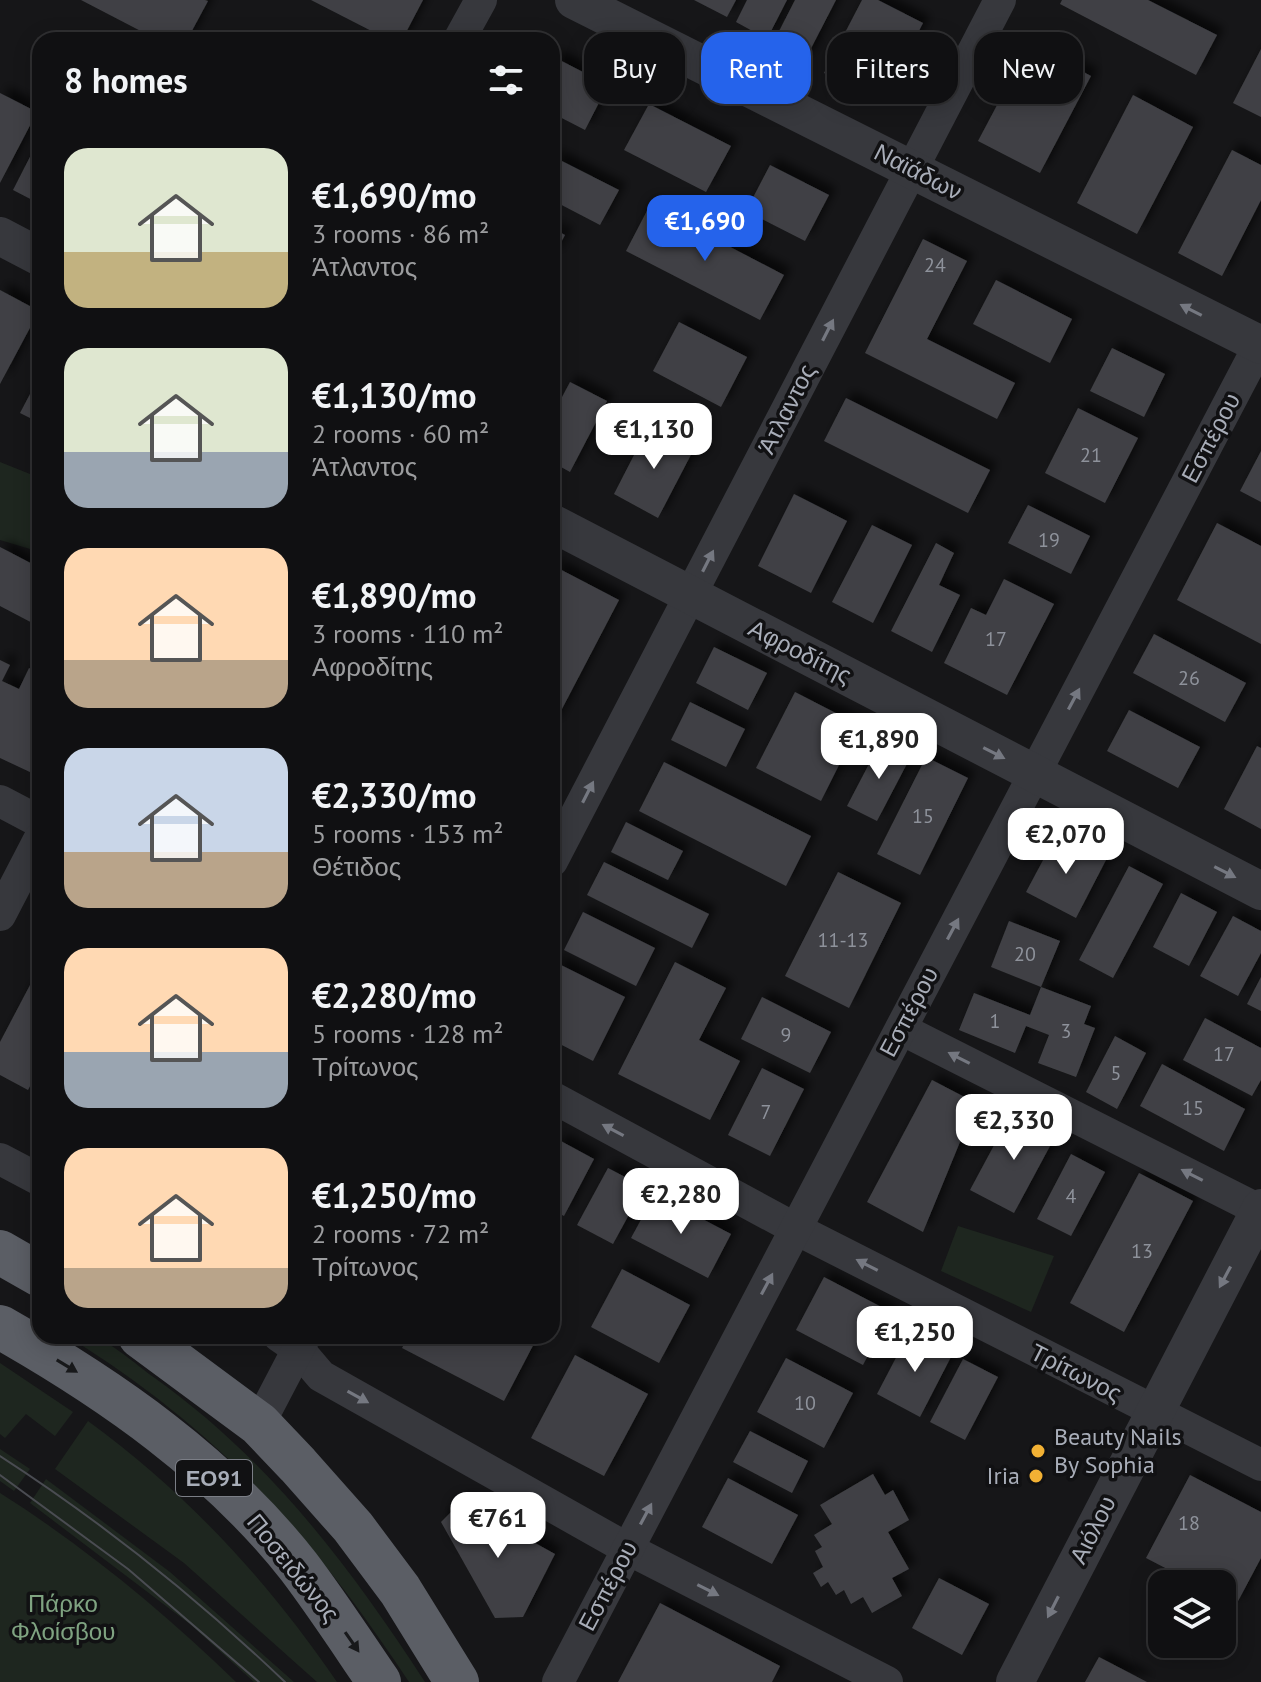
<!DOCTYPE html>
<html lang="en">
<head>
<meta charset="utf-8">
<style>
	:root { --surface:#101012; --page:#19191b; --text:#f1f3f6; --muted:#9c9d9f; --line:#303032; --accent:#2563eb }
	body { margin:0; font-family:"PT Sans",sans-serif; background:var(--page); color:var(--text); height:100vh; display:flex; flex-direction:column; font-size:30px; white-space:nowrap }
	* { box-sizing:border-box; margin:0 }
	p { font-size:26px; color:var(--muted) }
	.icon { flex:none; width:44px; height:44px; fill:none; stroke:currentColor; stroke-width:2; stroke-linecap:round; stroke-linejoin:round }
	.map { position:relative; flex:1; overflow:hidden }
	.drawer { position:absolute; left:32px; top:32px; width:528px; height:1312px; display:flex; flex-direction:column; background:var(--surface); border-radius:24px; box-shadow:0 4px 20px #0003,0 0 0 2px var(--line) }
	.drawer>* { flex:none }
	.banner { position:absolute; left:584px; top:32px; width:556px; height:72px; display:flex; gap:16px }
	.buttons { position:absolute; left:1148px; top:1570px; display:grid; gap:16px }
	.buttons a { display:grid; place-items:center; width:88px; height:88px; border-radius:16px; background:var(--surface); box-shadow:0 4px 20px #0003,0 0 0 2px var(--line); font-size:40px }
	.price { position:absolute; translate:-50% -68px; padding:0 18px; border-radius:16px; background:#fff; color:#222; font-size:26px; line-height:52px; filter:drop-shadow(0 2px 4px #0008) }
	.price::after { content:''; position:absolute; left:50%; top:48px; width:24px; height:18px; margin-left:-12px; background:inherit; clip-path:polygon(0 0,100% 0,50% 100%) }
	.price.current { background:var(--accent); color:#fff }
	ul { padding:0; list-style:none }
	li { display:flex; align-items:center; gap:24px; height:200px; padding:0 32px }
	li span { display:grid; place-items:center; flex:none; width:224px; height:160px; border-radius:24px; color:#555 }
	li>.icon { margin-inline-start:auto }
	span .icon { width:96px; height:96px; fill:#fffc; stroke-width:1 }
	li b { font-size:34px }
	h2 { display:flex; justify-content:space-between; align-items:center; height:96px; padding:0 32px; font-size:34px }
	.pill { padding:0 28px; border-radius:24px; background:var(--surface); box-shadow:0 4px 20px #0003,0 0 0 2px var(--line); font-size:28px; line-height:72px }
	.pill.current { background:var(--accent); color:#fff }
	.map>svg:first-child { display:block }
	.green { fill:#1e261f }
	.building { fill:#404145; filter:url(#shadow) }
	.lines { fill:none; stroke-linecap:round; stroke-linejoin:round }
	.minor { stroke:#37383d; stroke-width:32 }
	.tertiary { stroke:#37383d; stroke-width:38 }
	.trunk { stroke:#5b5e65; stroke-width:44 }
	.tram { stroke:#4a4c52; stroke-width:2 }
	.oneway { fill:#757881 }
	.oneway2 { fill:#18191b }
	.poi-dot { fill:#f2b134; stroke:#111113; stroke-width:3 }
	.labels { text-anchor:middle; stroke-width:7; stroke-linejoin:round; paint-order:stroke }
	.number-label { font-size:20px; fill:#8e929b }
	.shield { fill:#111113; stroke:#7b7e86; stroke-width:2 }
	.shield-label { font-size:22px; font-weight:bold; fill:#a8adb8 }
	.street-label { font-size:24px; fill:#a8adb8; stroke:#111113 }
	.poi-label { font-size:24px; fill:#a8adb8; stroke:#111113; text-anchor:start }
	.park-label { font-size:24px; fill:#7fa381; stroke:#111113 }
</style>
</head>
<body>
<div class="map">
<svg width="1261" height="1682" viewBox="0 0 1261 1682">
	<defs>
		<filter id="shadow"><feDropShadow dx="7" dy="-7" stdDeviation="4" flood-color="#0009"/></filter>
	</defs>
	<rect width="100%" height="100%" fill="#161618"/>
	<!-- green -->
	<g class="green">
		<polygon points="0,462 40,478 40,552 0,540"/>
		<polygon points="958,1226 1054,1256 1031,1312 941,1271"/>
		<path d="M67,1336c7,0 18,-2 24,0 21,6 44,28 61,40 116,82 197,189 273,306h-16c-99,-149 -189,-251 -342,-346z"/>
		<polygon points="0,1363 73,1412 55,1436 26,1414 5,1438 0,1434"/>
		<path d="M88,1421c100,73 179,159 249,261h-20l-133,-119 -129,-94z"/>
		<polygon points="0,1449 30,1469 14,1491 0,1481"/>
		<polygon points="46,1479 170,1572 294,1682 254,1682 191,1625 30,1503"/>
		<path d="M0,1493c84,53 165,120 236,189h-236z"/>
	</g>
	<!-- building -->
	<g class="building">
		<polygon points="81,0 205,0 208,1 187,40 158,40"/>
		<polygon points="311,0 423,0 402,40 389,40"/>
		<polygon points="694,0 736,0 727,17"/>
		<polygon points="747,0 787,0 767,39 736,22"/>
		<polygon points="795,0 836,0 805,60 773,43"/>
		<polygon points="862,0 878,0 923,23 882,103 824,73"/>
		<polygon points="1062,0 1148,0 1217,35 1196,75 1060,4"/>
		<polygon points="1030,43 1091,76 1040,173 978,141"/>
		<polygon points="1261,49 1261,117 1233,103"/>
		<polygon points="552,56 608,85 585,130 552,113"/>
		<polygon points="0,93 37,112 0,183"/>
		<polygon points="1133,95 1193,127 1137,234 1077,203"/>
		<polygon points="649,104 731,146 706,192 624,150"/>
		<polygon points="34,149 40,152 40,204 13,190"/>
		<polygon points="1232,150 1261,165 1261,200 1222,276 1178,253"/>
		<polygon points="552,156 619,190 600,225 552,200"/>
		<polygon points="770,165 829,195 805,241 746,211"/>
		<polygon points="650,205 784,275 760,320 626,251"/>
		<polygon points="552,228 565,235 552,259"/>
		<polygon points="923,239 967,261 927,339 1015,383 997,419 865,353"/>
		<polygon points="996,280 1072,319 1050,363 973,324"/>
		<polygon points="0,290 39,311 0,384"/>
		<polygon points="679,322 747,357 721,407 653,371"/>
		<polygon points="1112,348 1165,374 1144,417 1090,391"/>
		<polygon points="40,375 40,423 20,413"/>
		<polygon points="570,382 607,401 570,472 552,462 552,416"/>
		<polygon points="846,398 990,470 968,513 824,441"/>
		<polygon points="1078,408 1138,438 1105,503 1045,473"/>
		<polygon points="650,424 695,447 658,518 614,494"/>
		<polygon points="1261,451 1261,502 1240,491"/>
		<polygon points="794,494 847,521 811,593 758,566"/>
		<polygon points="1028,505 1090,536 1071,574 1008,543"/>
		<polygon points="1217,523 1261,546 1261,644 1177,600"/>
		<polygon points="872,525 912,545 873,623 832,602"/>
		<polygon points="936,543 954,553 939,585 960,595 932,652 891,631"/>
		<polygon points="0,547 40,568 40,627 0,606"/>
		<polygon points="552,565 619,600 552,728"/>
		<polygon points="1004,579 1054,604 1007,695 944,663 971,608 986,615"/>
		<polygon points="1154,634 1246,683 1225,722 1133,673"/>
		<polygon points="714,647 767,673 748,710 696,683"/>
		<polygon points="0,660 10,665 2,681 19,689 29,668 40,674 40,755 32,773 0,758"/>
		<polygon points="795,692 859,725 821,801 756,768"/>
		<polygon points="690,702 745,729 726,767 671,740"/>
		<polygon points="1129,710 1200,747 1178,788 1107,751"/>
		<polygon points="881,741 911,756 877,821 847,806"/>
		<polygon points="1257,746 1261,748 1261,829 1224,809"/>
		<polygon points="926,757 968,778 920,875 877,854"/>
		<polygon points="664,762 811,836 786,886 639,811"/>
		<polygon points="626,822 683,851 668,880 611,852"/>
		<polygon points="1057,834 1106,860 1076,918 1026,892"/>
		<polygon points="604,862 709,914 692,948 587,895"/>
		<polygon points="1129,866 1163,884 1113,978 1079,960"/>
		<polygon points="838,872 901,903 849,1008 785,976"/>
		<polygon points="1181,893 1217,912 1189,966 1153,947"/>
		<polygon points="583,912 655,948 636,986 564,950"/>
		<polygon points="1233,916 1261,931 1261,953 1238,996 1200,976"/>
		<polygon points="1009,921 1060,941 1041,987 991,967"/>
		<polygon points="555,962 625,997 593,1061 552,1040"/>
		<polygon points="675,962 726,988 699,1040 740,1061 710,1120 618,1074"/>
		<polygon points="1261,977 1261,1011 1247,1004"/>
		<polygon points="30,985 40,990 40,1068 28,1090 0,1075 0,1042"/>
		<polygon points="1041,987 1091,1006 1084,1024 1095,1028 1076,1077 1038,1063 1049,1035 1026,1026 1015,1053 959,1030 974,993 1030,1015"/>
		<polygon points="762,997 831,1032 810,1073 741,1039"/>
		<polygon points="1205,1018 1261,1048 1261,1080 1252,1096 1183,1060"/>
		<polygon points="1115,1036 1146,1053 1117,1109 1086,1092"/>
		<polygon points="1162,1064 1245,1109 1224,1151 1140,1106"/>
		<polygon points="762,1068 804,1089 770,1156 728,1135"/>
		<polygon points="932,1080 976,1103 923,1232 867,1202"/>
		<polygon points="1013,1110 1057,1133 1014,1213 970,1190"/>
		<polygon points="559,1140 594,1159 564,1216 552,1210 552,1153"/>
		<polygon points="1071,1154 1105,1172 1071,1236 1037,1219"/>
		<polygon points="608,1168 644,1187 613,1244 577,1225"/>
		<polygon points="1139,1173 1193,1201 1124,1332 1070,1303"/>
		<polygon points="655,1194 731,1234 708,1278 631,1238"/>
		<polygon points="622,1269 690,1305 659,1363 591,1327"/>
		<polygon points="824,1277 891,1312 863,1365 796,1330"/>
		<polygon points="910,1331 953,1353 920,1417 877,1394"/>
		<polygon points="409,1336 538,1336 504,1401 402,1348"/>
		<polygon points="575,1355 648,1394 604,1476 531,1438"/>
		<polygon points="786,1358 853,1393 824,1448 757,1412"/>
		<polygon points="963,1359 998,1377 965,1440 930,1422"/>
		<polygon points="750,1431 808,1461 792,1493 733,1462"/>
		<polygon points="873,1474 885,1495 893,1490 909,1520 888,1532 909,1569 892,1578 902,1596 872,1613 863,1597 851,1604 844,1590 836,1595 828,1582 821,1587 813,1573 823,1567 815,1551 822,1547 814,1535 832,1524 820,1505"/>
		<polygon points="1190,1475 1261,1512 1261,1558 1236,1605 1222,1598 1222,1584 1196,1584 1146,1558"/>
		<polygon points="728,1478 798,1515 772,1564 702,1527"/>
		<polygon points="461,1502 555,1554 523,1617 495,1618 441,1522"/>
		<polygon points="939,1578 989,1604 962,1655 912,1628"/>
		<polygon points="660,1603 780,1666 772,1682 618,1682"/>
		<polygon points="1099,1657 1147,1682 1085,1682"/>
	</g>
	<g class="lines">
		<!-- minor -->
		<g class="minor">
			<polyline points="459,40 481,0"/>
			<polyline points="0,801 40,822"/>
			<polyline points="552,861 1000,0"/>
			<polyline points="0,915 40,838"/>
			<polyline points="901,1029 1261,1211"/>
			<polyline points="552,1097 796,1229 1261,1465"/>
			<polyline points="0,1159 40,1180"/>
			<polyline points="279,1336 298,1349 321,1376 628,1549 887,1682"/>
			<polyline points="259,1424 305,1336"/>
			<polyline points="558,1682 1261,342"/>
		</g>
		<!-- tertiary -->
		<g class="tertiary">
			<polyline points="574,0 1261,345"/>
			<polyline points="0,236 40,257"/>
			<polyline points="552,523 1261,891"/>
			<polyline points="1015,1682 1261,1208"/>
		</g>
		<!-- trunk -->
		<g class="trunk">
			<polyline points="0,1252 40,1275"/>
			<path d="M0,1327c111,63 219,138 299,240 28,37 54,77 80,115"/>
			<polyline points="140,1336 259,1424 298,1465 353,1527 400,1590 457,1682"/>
		</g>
		<!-- tram -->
		<g class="tram">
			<path d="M0,1456c102,66 197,142 285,226"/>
			<polyline points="0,1475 128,1569 259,1682"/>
		</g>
	</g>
	<!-- one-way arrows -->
	<defs><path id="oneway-solid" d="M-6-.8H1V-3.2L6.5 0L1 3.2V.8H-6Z" transform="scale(2)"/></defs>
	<g class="oneway">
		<use href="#oneway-solid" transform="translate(1191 310) rotate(-153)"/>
		<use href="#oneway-solid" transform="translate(828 330) rotate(-63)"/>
		<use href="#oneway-solid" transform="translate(708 561) rotate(-63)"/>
		<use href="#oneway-solid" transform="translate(1074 699) rotate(-62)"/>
		<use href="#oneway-solid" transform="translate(994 753) rotate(27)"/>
		<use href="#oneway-solid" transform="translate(588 792) rotate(-63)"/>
		<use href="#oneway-solid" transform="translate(1225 872) rotate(27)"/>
		<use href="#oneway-solid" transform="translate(953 929) rotate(-62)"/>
		<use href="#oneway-solid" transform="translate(959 1058) rotate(-153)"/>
		<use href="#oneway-solid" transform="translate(613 1130) rotate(-152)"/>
		<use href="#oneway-solid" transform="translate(1192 1175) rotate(-153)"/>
		<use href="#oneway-solid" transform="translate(867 1265) rotate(-153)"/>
		<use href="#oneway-solid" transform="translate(1225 1277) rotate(118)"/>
		<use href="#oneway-solid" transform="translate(767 1284) rotate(-62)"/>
		<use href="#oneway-solid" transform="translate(358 1397) rotate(29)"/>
		<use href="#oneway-solid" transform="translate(646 1514) rotate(-62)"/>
		<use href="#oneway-solid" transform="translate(708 1590) rotate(27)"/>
		<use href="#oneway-solid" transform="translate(1053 1607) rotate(117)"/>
	</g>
	<g class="oneway2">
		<use href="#oneway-solid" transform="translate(67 1366) rotate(31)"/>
		<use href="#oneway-solid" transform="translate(352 1642) rotate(55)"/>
	</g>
	<!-- markers -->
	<g class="poi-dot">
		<circle cx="1038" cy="1451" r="8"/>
		<circle cx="1036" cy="1476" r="8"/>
	</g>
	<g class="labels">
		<!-- number labels -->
		<g class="number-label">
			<text x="935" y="272">24</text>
			<text x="1091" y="462">21</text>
			<text x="1049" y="547">19</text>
			<text x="996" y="646">17</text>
			<text x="1189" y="685">26</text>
			<text x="923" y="823">15</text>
			<text x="843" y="947">11-13</text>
			<text x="1025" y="961">20</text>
			<text x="995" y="1028">1</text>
			<text x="1066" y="1038">3</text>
			<text x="786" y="1042">9</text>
			<text x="1224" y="1061">17</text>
			<text x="1116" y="1080">5</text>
			<text x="1193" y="1115">15</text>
			<text x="766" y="1119">7</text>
			<text x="1071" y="1203">4</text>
			<text x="1142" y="1258">13</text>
			<text x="805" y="1410">10</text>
			<text x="1189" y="1530">18</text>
		</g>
		<!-- shield labels -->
		<rect class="shield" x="176" y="1460" width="76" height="36" rx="6"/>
		<g class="shield-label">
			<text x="214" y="1486">ΕΟ91</text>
		</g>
		<!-- street labels -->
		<g class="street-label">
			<text transform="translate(918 172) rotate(27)" y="8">Ναϊάδων</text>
			<text transform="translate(787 409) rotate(-63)" y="8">Άτλαντος</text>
			<text transform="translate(1211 438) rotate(-62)" y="8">Εσπέρου</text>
			<text transform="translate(800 652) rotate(27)" y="8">Αφροδίτης</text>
			<text transform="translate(909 1012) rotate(-62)" y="8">Εσπέρου</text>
			<text transform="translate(1076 1373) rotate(27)" y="8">Τρίτωνος</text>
			<text transform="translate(1093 1530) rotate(-63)" y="8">Αιόλου</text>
			<text transform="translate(293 1568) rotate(51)" y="8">Ποσειδώνος</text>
			<text transform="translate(608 1586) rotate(-62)" y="8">Εσπέρου</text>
		</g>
		<!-- poi labels -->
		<g class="poi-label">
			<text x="1054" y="1445">Beauty Nails<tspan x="1054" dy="28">By Sophia</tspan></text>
			<text x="1020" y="1484" text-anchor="end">Iria</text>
		</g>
		<!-- park labels -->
		<g class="park-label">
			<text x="63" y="1612">Πάρκο<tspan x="63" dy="28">Φλοίσβου</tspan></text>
		</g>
	</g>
</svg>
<div class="buttons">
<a><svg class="icon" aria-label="layers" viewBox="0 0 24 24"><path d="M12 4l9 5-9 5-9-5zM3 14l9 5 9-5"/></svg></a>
</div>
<b class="price current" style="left:705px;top:263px">€1,690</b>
<b class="price" style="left:654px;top:471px">€1,130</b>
<b class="price" style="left:879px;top:781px">€1,890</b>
<b class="price" style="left:1066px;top:876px">€2,070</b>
<b class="price" style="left:1014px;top:1162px">€2,330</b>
<b class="price" style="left:681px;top:1236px">€2,280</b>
<b class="price" style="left:915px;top:1374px">€1,250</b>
<b class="price" style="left:498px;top:1560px">€761</b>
<div class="banner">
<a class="pill">Buy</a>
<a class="pill current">Rent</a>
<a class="pill">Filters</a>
<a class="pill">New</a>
</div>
<section class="drawer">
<h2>8 homes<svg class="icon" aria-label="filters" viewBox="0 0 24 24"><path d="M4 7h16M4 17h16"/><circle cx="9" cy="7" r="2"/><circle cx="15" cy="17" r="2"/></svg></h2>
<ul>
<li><span style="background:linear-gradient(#dfe7d0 65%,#c2b280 0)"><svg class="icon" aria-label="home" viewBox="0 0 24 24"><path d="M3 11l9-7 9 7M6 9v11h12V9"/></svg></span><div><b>€1,690/mo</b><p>3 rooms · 86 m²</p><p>Άτλαντος</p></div></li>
<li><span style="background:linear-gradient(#dfe7d0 65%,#9aa5b1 0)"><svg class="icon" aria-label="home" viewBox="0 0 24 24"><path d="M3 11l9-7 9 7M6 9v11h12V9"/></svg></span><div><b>€1,130/mo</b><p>2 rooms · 60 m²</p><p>Άτλαντος</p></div></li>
<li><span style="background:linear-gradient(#ffd9b3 70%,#b9a48a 0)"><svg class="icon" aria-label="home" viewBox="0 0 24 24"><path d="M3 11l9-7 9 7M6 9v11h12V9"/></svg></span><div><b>€1,890/mo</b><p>3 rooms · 110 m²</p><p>Αφροδίτης</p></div></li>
<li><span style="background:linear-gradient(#c9d6e8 65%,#b9a48a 0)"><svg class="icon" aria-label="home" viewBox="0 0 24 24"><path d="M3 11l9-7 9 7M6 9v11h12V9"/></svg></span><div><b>€2,330/mo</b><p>5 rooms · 153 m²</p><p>Θέτιδος</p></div></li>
<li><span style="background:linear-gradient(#ffd9b3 65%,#9aa5b1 0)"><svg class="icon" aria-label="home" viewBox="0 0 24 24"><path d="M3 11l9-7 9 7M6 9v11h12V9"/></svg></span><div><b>€2,280/mo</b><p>5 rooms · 128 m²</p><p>Τρίτωνος</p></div></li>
<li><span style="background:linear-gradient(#ffd9b3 75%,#b9a48a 0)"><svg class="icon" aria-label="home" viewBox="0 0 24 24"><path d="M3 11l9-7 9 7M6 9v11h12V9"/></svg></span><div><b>€1,250/mo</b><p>2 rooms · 72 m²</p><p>Τρίτωνος</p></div></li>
</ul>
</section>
</div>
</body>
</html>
